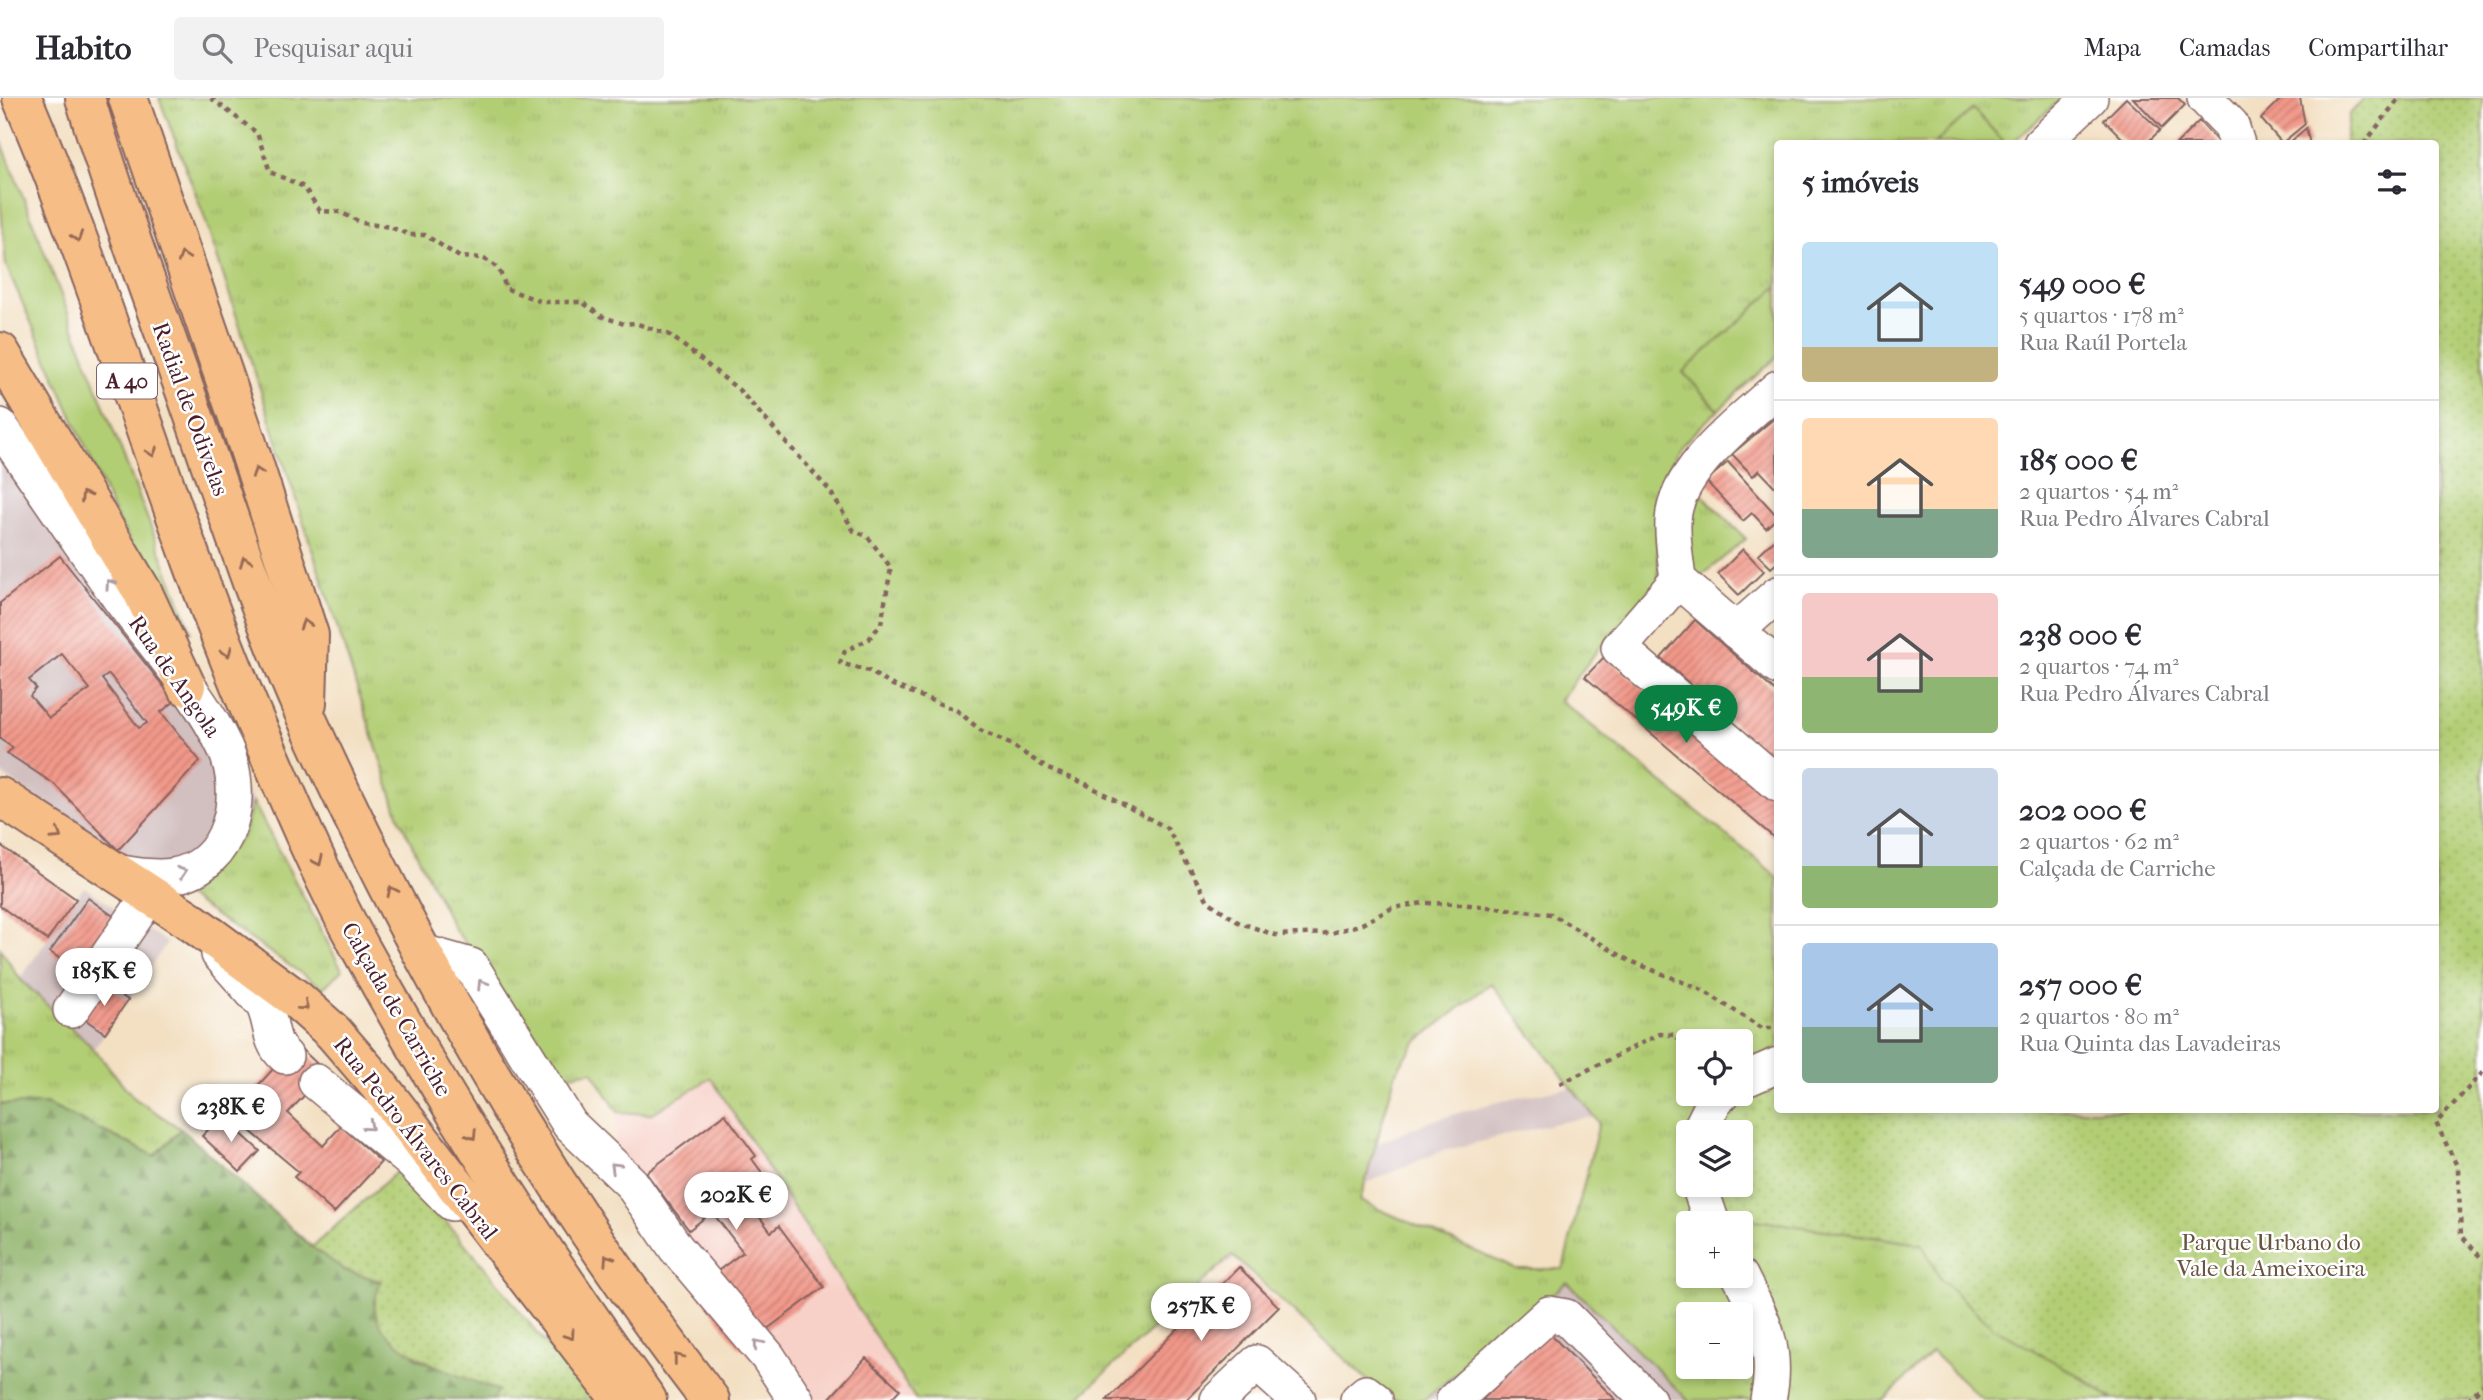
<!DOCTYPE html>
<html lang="pt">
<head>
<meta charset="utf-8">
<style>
	:root { --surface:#fff; --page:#f2f2f3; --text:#2b2b33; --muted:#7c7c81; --line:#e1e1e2; --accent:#0b8043 }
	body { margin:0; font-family:"IM FELL French Canon",serif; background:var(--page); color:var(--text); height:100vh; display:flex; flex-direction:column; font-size:26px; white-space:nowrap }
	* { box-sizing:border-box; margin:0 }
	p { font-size:23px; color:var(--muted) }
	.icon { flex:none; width:38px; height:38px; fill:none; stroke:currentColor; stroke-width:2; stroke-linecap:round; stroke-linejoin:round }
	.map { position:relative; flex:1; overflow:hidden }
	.drawer { position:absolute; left:1774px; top:42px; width:665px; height:973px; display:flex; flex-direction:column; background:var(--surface); border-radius:7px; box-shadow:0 4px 10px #0003 }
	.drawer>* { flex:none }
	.fabs { position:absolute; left:1676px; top:931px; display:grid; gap:14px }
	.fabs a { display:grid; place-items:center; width:77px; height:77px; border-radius:7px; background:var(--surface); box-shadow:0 4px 10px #0003; font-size:35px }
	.price { position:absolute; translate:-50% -60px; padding:0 16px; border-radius:24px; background:#fff; color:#222; font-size:23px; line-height:46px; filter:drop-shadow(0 2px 4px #0008) }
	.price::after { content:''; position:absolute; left:50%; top:42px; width:21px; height:16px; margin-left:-10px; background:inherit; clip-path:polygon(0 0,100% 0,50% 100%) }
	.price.selected { background:var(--accent); color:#fff }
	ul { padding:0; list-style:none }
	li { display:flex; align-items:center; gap:21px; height:175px; padding:0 28px }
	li+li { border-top:2px solid var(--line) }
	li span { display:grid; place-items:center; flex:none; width:196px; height:140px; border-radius:7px; color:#555 }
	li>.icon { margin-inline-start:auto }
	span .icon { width:84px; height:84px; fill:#fffc; stroke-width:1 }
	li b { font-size:30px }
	h2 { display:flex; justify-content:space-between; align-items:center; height:84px; padding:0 28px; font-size:30px }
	header { display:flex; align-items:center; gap:42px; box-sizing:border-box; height:98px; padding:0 35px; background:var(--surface); border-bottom:2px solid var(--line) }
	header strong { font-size:33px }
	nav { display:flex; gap:38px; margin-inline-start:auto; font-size:24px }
	.search { width:490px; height:63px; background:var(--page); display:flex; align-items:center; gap:18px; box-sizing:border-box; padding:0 24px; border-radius:7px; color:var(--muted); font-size:26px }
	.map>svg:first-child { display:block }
	.built { fill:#f7d1c8 }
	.industrial { fill:#d2bfc0 }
	.grass { fill:url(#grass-tufts); stroke:#7e7650; stroke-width:2; fill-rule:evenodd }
	.forest { fill:url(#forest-firs); stroke:#6c6848; stroke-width:2 }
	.park { fill:url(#park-dots); stroke:#7e7650; stroke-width:2 }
	.garden { fill:#b2ce75; stroke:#7e7650; stroke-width:2 }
	.building { fill:url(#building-hatch); fill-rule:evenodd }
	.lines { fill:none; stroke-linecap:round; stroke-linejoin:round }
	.minor-casing { stroke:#856360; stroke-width:38 }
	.major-casing { stroke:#856360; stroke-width:42 }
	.highway-casing { stroke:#856360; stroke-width:42 }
	.path { stroke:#856360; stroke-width:4.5; stroke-dasharray:5 5; stroke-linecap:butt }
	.minor { stroke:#fff; stroke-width:35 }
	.major { stroke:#f6be86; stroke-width:38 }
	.highway { stroke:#f6be86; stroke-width:38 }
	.oneway { stroke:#976754 }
	.oneway2 { stroke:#ae9aa0 }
	.labels { text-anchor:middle; stroke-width:5; stroke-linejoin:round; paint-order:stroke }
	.shield { fill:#fff; stroke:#80626b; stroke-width:2 }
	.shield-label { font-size:21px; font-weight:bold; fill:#4a1f2b }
	.street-label { font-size:23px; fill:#4a1f2b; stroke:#fff }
	.park-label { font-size:23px; fill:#695441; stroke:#fff }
</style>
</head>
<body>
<header>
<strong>Habito</strong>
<div class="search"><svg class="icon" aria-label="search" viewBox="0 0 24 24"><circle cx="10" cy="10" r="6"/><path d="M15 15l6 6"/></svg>Pesquisar aqui</div>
<nav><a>Mapa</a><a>Camadas</a><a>Compartilhar</a></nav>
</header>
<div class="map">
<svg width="2483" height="1302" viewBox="0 0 2483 1302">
	<defs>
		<pattern id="grass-tufts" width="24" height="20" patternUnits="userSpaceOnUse" patternTransform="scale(1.75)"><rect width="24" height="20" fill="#b2ce75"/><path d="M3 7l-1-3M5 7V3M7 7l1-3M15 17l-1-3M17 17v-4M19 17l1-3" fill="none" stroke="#9bb065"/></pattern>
		<pattern id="forest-firs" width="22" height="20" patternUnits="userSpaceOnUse" patternTransform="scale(1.75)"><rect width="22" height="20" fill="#8db166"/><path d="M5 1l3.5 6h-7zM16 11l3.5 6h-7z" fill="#758f54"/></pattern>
		<pattern id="park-dots" width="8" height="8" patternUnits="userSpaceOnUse" patternTransform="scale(1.75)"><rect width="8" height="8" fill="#b2ce75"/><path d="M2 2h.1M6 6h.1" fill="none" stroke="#9bb065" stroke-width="1.8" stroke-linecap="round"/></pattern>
		<pattern id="building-hatch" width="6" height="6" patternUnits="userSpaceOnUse" patternTransform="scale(1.75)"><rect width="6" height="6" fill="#f2998a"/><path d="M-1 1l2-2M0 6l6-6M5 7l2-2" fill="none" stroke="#c67c71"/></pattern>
	</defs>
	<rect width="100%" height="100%" fill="#fff"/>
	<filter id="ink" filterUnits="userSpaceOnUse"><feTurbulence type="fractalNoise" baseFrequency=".0143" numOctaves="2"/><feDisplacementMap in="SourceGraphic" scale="14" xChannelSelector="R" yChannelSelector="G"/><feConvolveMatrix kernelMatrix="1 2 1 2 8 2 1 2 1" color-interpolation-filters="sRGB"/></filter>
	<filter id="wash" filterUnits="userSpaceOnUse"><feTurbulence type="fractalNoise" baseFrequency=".00686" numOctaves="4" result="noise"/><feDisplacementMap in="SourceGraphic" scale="28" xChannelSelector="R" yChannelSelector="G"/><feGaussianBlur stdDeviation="1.57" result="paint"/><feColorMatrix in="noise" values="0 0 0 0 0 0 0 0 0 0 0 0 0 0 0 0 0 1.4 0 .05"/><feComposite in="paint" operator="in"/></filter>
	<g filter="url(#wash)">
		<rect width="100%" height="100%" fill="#f3e0c3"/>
		<!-- built -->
		<polygon class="built" points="711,979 916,1302 782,1302 612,1082 618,1014 651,1016"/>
		<!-- industrial -->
		<g class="industrial">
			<polygon points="0,348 193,611 253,704 243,738 187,798 109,751 0,675"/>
			<polygon points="84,789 167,845 94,951 20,881"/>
			<polygon points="1689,977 1689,996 1741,996 1741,977 1778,978 1778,1010 1691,1009 1633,1014 1560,1024 1439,1054 1346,1094 1291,1125 1012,1302 953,1302 1194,1146 1332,1065 1428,1024 1489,1006 1554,992"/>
			<polygon points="1567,1183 1688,1302 1424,1302"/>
		</g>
		<!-- grass -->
		<g class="grass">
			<path d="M159,0h1903l-50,45h-7l-32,-34 -38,34 -157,1v142l-95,86 35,38 -38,36 -25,47 4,90 -60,65 -39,52 218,177v170l-37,21v-27h-52v53h22c-29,58 -34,68 -10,129h-12v53h40l31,66 -5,58h-67l-121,-118 -143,118h-35l-157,-145 -156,145h-160l-205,-322 -60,36 -33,-2 -26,-41 -26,5 -113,-149 -53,-107 -197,-607zM1491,885l108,140 -36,146h-47l-156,-68 36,-129 19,-29zM1689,1216h52v53h-52z"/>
			<polygon points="1693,388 1746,441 1699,480 1689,462 1689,396"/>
			<polygon points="253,704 342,872 323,890 187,798 243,738"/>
			<polygon points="0,850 20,881 94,951 134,1000 181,1031 155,1058 46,1006 0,1006"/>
			<polygon points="1720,1117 1922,1146 1941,1182 2113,1302 1983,1302 1932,1254 1884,1302 1778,1302 1780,1235 1741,1159 1741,1125 1724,1125"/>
		</g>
		<!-- forest -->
		<polygon class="forest" points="0,1006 46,1006 155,1058 181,1031 312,1149 345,1172 381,1183 374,1206 416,1260 499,1293 492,1302 0,1302"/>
		<!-- park -->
		<g class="park">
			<polygon points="2364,0 2483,0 2483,1302 2113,1302 2085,1281 1994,1230 1941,1182 1922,1146 1707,1115 1699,1087 1741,1087 1741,1034 1699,1034 1702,1024 1778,967 1778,1012 2436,1012 2436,46 2345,45 2349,17"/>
			<path d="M400,1071l84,97 84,106 23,16 10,12h-109l7,-9c-34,-14 -129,-42 -124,-88 0,-7 4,-15 6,-22l-36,-11 -33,-23z"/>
		</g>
		<!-- garden -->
		<g class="garden">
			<polygon points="1973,11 2005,45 1935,45"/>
			<polygon points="1,42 191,533 180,535 112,410 6,167 0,98"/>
			<polygon points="1778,188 1778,258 1718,312 1683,274"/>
		</g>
		<g id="blocks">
			<!-- building -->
			<g class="building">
				<polygon points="2126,0 2160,32 2146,46 2128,46 2104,22"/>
				<polygon points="2133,0 2178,0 2185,7 2162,30"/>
				<polygon points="2282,0 2300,0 2305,26 2282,45 2261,21"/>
				<polygon points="2199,23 2220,46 2176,46"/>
				<polygon points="2306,30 2310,46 2288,46"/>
				<polygon points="1778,317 1777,355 1778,392 1759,372 1753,378 1732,356"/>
				<polygon points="1728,364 1778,419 1766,430 1752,415 1743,423 1706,383"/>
				<polygon points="1778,438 1778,464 1771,470 1758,457"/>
				<polygon points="1743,451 1764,473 1739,497 1718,476"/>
				<path d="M60,458l115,145 -14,11 39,49 -82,89 -64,-66 -47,-31 6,-5 -13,-9v-136zM62,556l28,35 -41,29 -19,-22 6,-8 -7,-8zM109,576l38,49 -8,5 -37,-49z"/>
				<polygon points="1695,522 1778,596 1778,665 1661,560"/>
				<polygon points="1605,558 1778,705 1778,743 1585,579"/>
				<polygon points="0,747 76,801 47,842 0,808"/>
				<polygon points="88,800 116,820 79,873 50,854"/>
				<polygon points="103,885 128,902 105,935 80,918"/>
				<polygon points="296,946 326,974 288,1015 323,1048 341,1028 381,1064 334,1115 294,1079 299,1074 231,1017"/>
				<polygon points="725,1016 756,1058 752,1061 769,1084 750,1098 745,1091 740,1093 771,1134 779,1128 824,1189 740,1251 695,1190 743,1154 712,1114 689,1132 646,1075"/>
				<polygon points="222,1018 260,1053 240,1074 202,1038"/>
				<polygon points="1239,1169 1279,1209 1186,1302 1107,1302"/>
				<polygon points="1549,1235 1616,1302 1482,1302"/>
				<polygon points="866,1260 900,1291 890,1302 828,1302"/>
			</g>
		</g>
	</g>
	<g filter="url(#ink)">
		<use href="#blocks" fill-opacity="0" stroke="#856360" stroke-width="2"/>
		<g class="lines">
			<defs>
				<g id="minor">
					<polyline points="2205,0 2231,27 2237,46"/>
					<polyline points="2041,46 2090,0"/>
					<path d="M1778,290c-35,32 -103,82 -105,133 -1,19 3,40 5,59l100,87"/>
					<path d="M0,328c40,58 80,117 121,174 35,47 79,94 104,148 21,47 7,118 -52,128 -19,3 -39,-1 -58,-4"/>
					<polyline points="1678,482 1619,550 1778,686"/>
					<polyline points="1736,533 1778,496"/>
					<polyline points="422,854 471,868 570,1027 631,1085 676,1150 768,1259 796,1302"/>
					<path d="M219,856l44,50c10,18 5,38 22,52"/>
					<polyline points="71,912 150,797"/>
					<polyline points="1741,983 1778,967"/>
					<polyline points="316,984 411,1063 452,1105"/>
					<polyline points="1699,1034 1715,1002 1722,996"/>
					<polyline points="1699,1087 1712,1125"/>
					<path d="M1740,1178c23,45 39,73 28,124"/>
					<polyline points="1218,1302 1257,1265 1298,1302"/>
					<polyline points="1358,1302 1366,1295 1375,1302"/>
					<polyline points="1454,1302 1549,1216 1566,1219 1648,1302"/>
				</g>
				<g id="major">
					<polyline points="0,254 143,495 186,588"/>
					<polyline points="0,699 189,822 296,901 333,934 377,985 621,1302"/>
				</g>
				<g id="highway">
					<path d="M22,0c88,206 147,423 235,628 33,76 65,153 105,225 85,155 182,305 285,449"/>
					<path d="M85,0c29,98 65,194 99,290 39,110 74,222 122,329 109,241 242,474 404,683"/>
					<polyline points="128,0 247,345 309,537 307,605"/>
				</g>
			</defs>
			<!-- minor casing -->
			<use href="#minor" class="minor-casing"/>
			<!-- major casing -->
			<use href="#major" class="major-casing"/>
			<!-- highway casing -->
			<use href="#highway" class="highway-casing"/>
			<!-- path -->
			<g class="path">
				<path d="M211,0l46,35 13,39 34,15 16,24 20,1 22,11 28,4 20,8h15l36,23c23,-4 41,6 44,30l37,14h40l19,14 23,8 11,-1 35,12 69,55 91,101 24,40 13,5 24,32 -10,56 -12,15 -24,12 -5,12 29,8 21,13 68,27 22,19 30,14 38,25 36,14 83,45 41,73 30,21 37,13 56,-2 31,-9 30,-16 32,-5 37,1 90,10 77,46 74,30 60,38h16"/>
				<polyline points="2364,46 2399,0"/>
				<polyline points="2483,974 2436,1025 2458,1070 2461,1137 2483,1162"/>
				<polyline points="1560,986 1660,936 1676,937 1689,955"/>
				<polyline points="2468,1302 2483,1287"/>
			</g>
			<!-- minor -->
			<use href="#minor" class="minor"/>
			<!-- major -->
			<use href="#major" class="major"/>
			<!-- highway -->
			<use href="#highway" class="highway"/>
		</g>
		<!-- one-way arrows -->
		<defs><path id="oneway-chevron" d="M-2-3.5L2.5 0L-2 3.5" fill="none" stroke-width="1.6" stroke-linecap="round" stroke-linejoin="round" transform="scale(1.75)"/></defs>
		<g class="oneway">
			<use href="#oneway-chevron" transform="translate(77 139) rotate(71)"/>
			<use href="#oneway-chevron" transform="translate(183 159) rotate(-109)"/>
			<use href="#oneway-chevron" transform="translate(152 354) rotate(71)"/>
			<use href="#oneway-chevron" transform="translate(257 374) rotate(-109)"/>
			<use href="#oneway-chevron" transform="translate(85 398) rotate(-121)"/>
			<use href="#oneway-chevron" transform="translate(245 463) rotate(-110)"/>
			<use href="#oneway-chevron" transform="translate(305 526) rotate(-107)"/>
			<use href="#oneway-chevron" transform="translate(227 554) rotate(68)"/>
			<use href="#oneway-chevron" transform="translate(57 737) rotate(33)"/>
			<use href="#oneway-chevron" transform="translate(318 763) rotate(65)"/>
			<use href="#oneway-chevron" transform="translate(392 793) rotate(-116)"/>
			<use href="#oneway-chevron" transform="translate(304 908) rotate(41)"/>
			<use href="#oneway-chevron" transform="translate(472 1037) rotate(57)"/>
			<use href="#oneway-chevron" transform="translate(608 1161) rotate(-124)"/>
			<use href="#oneway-chevron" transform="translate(570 1237) rotate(55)"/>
			<use href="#oneway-chevron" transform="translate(678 1260) rotate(-128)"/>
		</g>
		<g class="oneway2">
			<use href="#oneway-chevron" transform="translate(110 486) rotate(-125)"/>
			<use href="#oneway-chevron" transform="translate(182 774) rotate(-18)"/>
			<use href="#oneway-chevron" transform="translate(482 886) rotate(-122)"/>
			<use href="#oneway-chevron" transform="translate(369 1028) rotate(40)"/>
			<use href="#oneway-chevron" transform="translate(615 1069) rotate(-136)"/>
			<use href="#oneway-chevron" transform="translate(758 1246) rotate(-130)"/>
		</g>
	</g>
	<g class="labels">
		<!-- shield labels -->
		<rect class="shield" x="97" y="265.5" width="60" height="35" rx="5"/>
		<g class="shield-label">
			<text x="127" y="290">A 40</text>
		</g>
		<!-- street labels -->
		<g class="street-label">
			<text transform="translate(191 311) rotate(70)" y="8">Radial de Odivelas</text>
			<text transform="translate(175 578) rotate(55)" y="8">Rua de Angola</text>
			<text transform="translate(397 911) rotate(60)" y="8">Calçada de Carriche</text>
			<text transform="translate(416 1040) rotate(52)" y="8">Rua Pedro Álvares Cabral</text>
		</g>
		<!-- park labels -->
		<g class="park-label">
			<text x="2271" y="1152">Parque Urbano do<tspan x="2271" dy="26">Vale da Ameixoeira</tspan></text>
		</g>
	</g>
</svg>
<div class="fabs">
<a><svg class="icon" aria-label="locate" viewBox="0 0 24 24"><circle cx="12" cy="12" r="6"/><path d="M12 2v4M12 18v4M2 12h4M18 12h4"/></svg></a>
<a><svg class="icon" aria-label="layers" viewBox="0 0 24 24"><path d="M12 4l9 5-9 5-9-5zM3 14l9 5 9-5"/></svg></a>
<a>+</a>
<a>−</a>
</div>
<b class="price selected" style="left:1686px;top:647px">549K €</b>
<b class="price" style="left:104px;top:910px">185K €</b>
<b class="price" style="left:231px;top:1046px">238K €</b>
<b class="price" style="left:736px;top:1134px">202K €</b>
<b class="price" style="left:1201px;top:1245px">257K €</b>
<section class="drawer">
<h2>5 imóveis<svg class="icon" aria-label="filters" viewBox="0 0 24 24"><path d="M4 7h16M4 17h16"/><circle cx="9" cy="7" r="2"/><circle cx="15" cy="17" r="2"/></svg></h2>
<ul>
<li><span style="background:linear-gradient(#bfe0f5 75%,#c2b280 0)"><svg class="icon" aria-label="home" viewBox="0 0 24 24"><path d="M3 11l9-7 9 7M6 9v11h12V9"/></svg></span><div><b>549 000 €</b><p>5 quartos · 178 m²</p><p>Rua Raúl Portela</p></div></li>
<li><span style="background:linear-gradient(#ffd9b3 65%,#7fa58c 0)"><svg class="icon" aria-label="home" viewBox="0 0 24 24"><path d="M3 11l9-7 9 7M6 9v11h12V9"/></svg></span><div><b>185 000 €</b><p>2 quartos · 54 m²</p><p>Rua Pedro Álvares Cabral</p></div></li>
<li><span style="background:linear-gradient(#f6c9c9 60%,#8fb573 0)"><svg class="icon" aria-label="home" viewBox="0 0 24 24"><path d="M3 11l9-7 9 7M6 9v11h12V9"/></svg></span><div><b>238 000 €</b><p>2 quartos · 74 m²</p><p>Rua Pedro Álvares Cabral</p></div></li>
<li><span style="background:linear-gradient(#c9d6e8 70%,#8fb573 0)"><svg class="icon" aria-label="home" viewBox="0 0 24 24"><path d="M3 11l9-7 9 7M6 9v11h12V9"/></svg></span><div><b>202 000 €</b><p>2 quartos · 62 m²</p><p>Calçada de Carriche</p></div></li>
<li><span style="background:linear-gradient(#a9c7e8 60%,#7fa58c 0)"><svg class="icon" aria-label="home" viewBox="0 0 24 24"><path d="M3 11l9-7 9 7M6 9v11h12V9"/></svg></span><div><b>257 000 €</b><p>2 quartos · 80 m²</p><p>Rua Quinta das Lavadeiras</p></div></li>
</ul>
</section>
</div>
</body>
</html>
